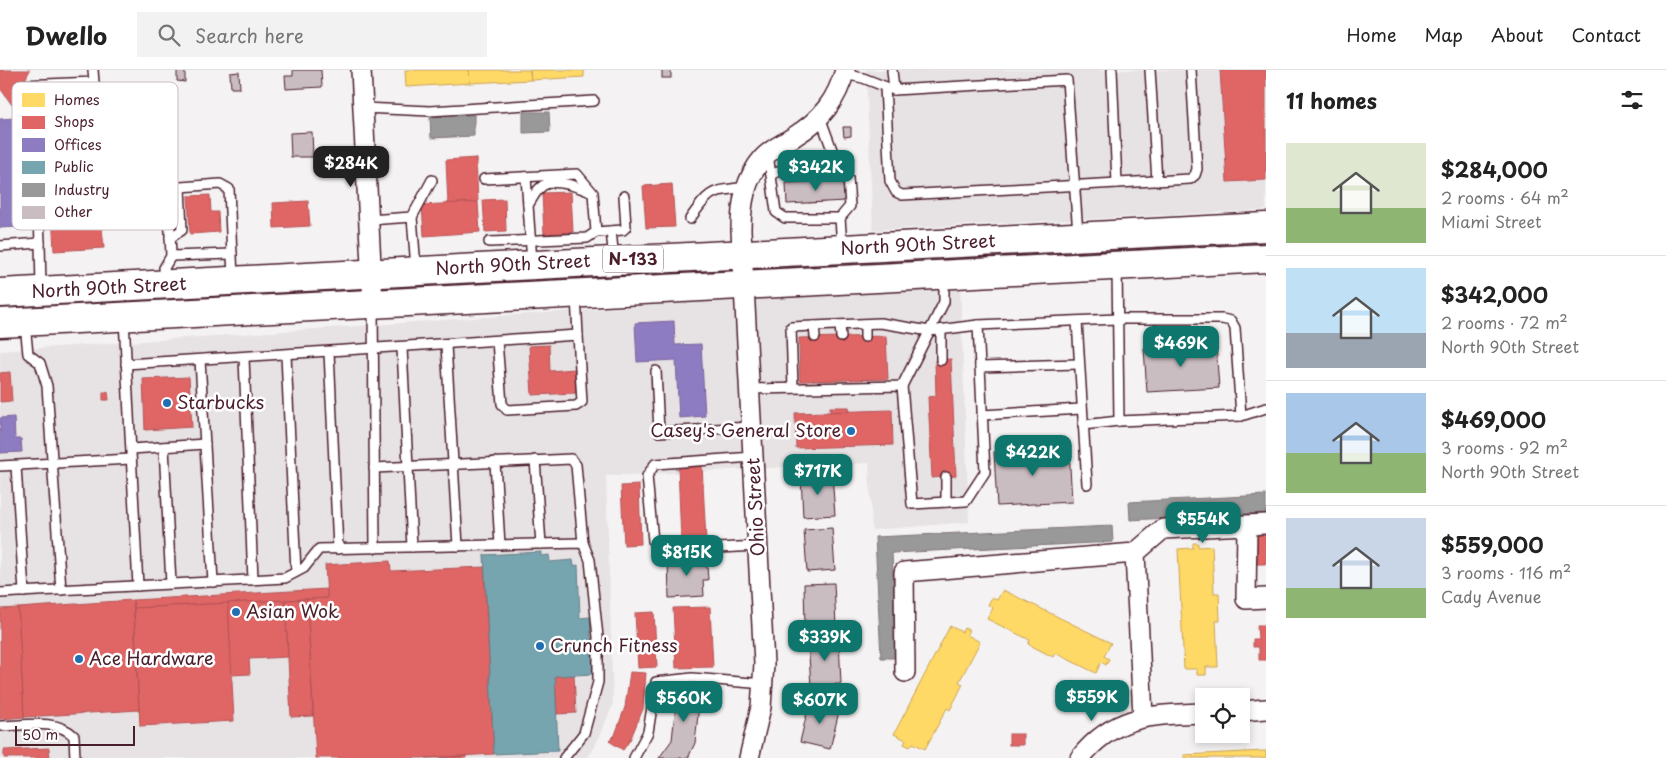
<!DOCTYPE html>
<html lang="en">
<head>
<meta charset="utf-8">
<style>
	:root { --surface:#fff; --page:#f2f2f2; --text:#222; --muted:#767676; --line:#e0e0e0; --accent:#0f766e }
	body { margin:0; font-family:"Playpen Sans",sans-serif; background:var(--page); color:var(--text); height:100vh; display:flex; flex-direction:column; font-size:19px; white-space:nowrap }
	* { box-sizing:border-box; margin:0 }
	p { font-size:16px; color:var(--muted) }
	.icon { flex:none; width:28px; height:28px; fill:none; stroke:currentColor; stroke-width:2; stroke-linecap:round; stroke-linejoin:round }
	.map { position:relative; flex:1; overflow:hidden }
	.panel { display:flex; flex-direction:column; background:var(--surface); width:400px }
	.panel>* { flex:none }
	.tools { position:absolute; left:1195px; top:618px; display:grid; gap:10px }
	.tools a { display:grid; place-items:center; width:55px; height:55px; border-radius:0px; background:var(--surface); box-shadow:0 2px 8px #0003; font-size:25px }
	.scale { position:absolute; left:15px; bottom:12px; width:120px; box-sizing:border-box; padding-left:5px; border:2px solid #4a1f2b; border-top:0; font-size:14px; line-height:18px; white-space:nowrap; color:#4a1f2b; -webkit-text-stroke:4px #fff; paint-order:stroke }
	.price { position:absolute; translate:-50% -42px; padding:0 11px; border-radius:10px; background:var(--accent); color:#fff; font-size:16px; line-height:32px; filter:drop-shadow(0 1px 2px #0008) }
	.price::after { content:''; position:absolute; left:50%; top:30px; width:15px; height:11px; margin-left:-8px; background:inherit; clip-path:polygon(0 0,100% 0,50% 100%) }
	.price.selected { background:#222; color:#fff }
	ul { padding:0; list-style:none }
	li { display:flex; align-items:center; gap:15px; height:125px; padding:0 20px }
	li+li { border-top:1px solid var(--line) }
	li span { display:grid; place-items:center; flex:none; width:140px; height:100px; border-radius:0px; color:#555 }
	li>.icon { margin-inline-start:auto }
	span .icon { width:60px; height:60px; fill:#fffc; stroke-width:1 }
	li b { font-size:21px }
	h2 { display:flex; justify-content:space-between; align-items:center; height:60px; padding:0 20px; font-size:21px }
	header { display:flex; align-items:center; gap:30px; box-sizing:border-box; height:70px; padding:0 25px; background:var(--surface); border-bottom:1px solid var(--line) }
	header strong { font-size:24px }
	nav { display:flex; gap:28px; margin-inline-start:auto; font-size:18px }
	.search { width:350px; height:45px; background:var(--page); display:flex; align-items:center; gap:12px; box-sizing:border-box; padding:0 18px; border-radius:0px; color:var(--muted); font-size:19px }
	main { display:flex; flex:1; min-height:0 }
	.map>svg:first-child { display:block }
	.built { fill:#e7e2e3 }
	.homes { fill:#ffd966; stroke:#c9a154 }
	.shops { fill:#e06666; stroke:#b35154 }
	.offices { fill:#8e7cc3; stroke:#7a6095 }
	.public { fill:#76a5af; stroke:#697d87 }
	.industry { fill:#999; stroke:#817478 }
	.building { fill:#cabdc1; stroke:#4a1f2b }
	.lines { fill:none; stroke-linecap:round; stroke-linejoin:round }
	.lane-casing { stroke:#4a1f2b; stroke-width:12 }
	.street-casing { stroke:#4a1f2b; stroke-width:22 }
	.primary-casing { stroke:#4a1f2b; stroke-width:31 }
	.lane { stroke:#fff; stroke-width:9 }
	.street { stroke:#fff; stroke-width:19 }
	.primary { stroke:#fff; stroke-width:28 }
	.poi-dot { fill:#1f6fb2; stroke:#fff; stroke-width:2 }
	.labels { text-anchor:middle; stroke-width:5; stroke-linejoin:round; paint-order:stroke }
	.shield { fill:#fff; stroke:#80626b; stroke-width:1 }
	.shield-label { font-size:16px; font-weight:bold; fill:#4a1f2b }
	.street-label { font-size:18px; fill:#4a1f2b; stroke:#fff }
	.poi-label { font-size:18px; fill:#4a1f2b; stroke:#fff; text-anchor:start }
	.key { fill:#fff; stroke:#c9bcbf; stroke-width:1 }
	.key-label { font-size:14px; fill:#4a1f2b }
</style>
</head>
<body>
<header>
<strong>Dwello</strong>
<div class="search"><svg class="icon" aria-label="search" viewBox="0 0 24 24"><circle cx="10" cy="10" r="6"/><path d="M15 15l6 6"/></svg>Search here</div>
<nav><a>Home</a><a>Map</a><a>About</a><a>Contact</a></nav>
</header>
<main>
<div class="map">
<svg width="1266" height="688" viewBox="0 0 1266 688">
	<rect width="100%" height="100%" fill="#f4f2f2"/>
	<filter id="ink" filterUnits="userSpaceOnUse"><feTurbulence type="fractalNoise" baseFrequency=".02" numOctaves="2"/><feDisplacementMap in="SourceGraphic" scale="10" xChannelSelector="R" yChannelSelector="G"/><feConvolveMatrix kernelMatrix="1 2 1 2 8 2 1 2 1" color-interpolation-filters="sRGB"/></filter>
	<g filter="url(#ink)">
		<!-- built -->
		<g class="built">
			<polygon points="866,0 1266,0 1266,140 873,160"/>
			<polygon points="960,214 969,452 872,460 869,393 606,406 613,635 594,678 587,688 0,688 0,281"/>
		</g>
		<!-- homes -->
		<g class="homes">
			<polygon points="405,0 469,0 470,13 406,17"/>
			<polygon points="469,0 530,0 531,10 470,13"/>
			<polygon points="530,0 584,0 584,7 531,10"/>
			<polygon points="1193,473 1198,473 1198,477 1212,476 1214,523 1219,523 1220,551 1216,551 1218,597 1206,597 1206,605 1197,605 1197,599 1184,599 1178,479 1193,478"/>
			<polygon points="1003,520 1111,573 1104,586 1109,589 1106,595 1101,592 1096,603 1055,583 1053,587 1028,574 1030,570 987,549 993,538 988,535 992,527 997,530"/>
			<polygon points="950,556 962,562 964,558 969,560 967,565 980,572 959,612 963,614 950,640 947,638 925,679 913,673 910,677 904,674 906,670 894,664"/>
			<polygon points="1266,681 1266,688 1184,688 1184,685"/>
		</g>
		<!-- shops -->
		<g class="shops">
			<polygon points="0,0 30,0 12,35 0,18"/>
			<polygon points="1220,0 1266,0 1266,110 1227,112"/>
			<polygon points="476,88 478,132 448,134 446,90"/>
			<polygon points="823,102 825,132 808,133 806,103"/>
			<polygon points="672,114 675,157 646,158 643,116"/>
			<polygon points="571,122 573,162 544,164 542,123"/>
			<polygon points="210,125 211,142 218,142 219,162 190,164 188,126"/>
			<polygon points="505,129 506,161 485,162 483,130"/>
			<polygon points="308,131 310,156 274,158 273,133"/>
			<polygon points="478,132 480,162 424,166 422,135"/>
			<polygon points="100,139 104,178 54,181 52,142"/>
			<polygon points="886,266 888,309 800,311 799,268"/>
			<polygon points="549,275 550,301 575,299 576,323 532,325 529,276"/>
			<polygon points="951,289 956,406 932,408 928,327 936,326 935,290"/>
			<polygon points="10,302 12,331 0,332 0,303"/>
			<polygon points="189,307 192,357 145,360 143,309"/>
			<polygon points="103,322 108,322 109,330 103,330"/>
			<polygon points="830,337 849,337 850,341 830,342"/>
			<polygon points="892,340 893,375 796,378 795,343"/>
			<polygon points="678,395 702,395 706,470 681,471"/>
			<polygon points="639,415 641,474 624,475 621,416"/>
			<polygon points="1266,462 1266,494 1257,494 1255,463"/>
			<polygon points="390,491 391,501 484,497 494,684 423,688 316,688 307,529 327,528 325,495"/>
			<polygon points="327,519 327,528 134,538 133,530"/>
			<polygon points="307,529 313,646 291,647 285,530"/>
			<polygon points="133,530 139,640 24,647 18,538"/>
			<polygon points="285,530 288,587 249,589 250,604 231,605 228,533"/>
			<polygon points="228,533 234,651 140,656 134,538"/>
			<polygon points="710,537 713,597 676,598 673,538"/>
			<polygon points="18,538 24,647 0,649 0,539"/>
			<polygon points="654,542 657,597 638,598 635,543"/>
			<polygon points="1257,555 1266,555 1266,590 1259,590 1259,577 1253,577 1253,569 1258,569"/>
			<polygon points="630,602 646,603 643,639 630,670 623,680 609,671 615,665 625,637"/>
			<polygon points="574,605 576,643 557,644 555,606"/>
			<rect x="1009" y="664" width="14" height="11"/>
			<polygon points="49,678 50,688 4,688 4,680"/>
			<polygon points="466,686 466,688 426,688"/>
		</g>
		<!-- offices -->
		<g class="offices">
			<polygon points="29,47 35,156 0,158 0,49"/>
			<polygon points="674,251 675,275 701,274 705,346 679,348 676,290 637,292 635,253"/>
			<polygon points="14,347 15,369 21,369 22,382 0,383 0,348"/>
		</g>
		<!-- public -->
		<polygon class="public" points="541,482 541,486 549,485 550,492 573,490 574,496 578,495 580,548 590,547 593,604 555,606 558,681 494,684 484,485"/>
		<!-- industry -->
		<g class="industry">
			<polygon points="523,42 549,42 550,62 523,63"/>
			<polygon points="474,45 474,66 431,68 430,47"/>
			<polygon points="1266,425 1266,443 1130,450 1129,432"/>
			<polygon points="1112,456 1113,472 892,483 897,588 881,588 875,467"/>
		</g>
		<!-- building -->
		<g class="building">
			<polygon points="177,0 185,0 185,12 177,11"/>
			<polygon points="293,0 321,0 322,17 286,19 285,6 293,6"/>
			<rect x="662" y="0" width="9" height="8"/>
			<polygon points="239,2 240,18 231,18 230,3"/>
			<polygon points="843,57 851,57 851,66 844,67"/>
			<polygon points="312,62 313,87 291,87 290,63"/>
			<polygon points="844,110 845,131 787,134 786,113"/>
			<polygon points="1216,275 1219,318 1147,322 1144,278"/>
			<polygon points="1069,379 1072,432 997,436 994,382"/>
			<polygon points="832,404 835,445 803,447 801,406"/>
			<polygon points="832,458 835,500 807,502 804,460"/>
			<polygon points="702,486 703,496 707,496 708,510 703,510 704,526 669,528 668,487"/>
			<polygon points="834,513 836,557 805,558 804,514"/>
			<polygon points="839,569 841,614 811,616 808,570"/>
			<polygon points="678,614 701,616 695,673 688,688 659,688 672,670"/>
			<polygon points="810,630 840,637 830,679 800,672"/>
		</g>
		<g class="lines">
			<defs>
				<g id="lane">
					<polyline points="892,0 894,20"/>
					<polyline points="1112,0 1117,113"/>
					<polyline points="1150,0 1157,111"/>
					<polyline points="844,4 863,8 894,20 1067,10 1078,164"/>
					<polyline points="22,15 94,12 93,0"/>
					<polyline points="885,17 890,111 896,122 902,125 1190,109 1195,105 1197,99 1191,0"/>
					<polyline points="363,38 430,41 594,31"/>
					<polyline points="768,84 776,142 785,148 840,148 842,176"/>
					<polyline points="834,85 848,108 850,136 840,148"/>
					<polyline points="771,104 834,85 820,47"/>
					<polyline points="526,107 532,192"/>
					<polyline points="484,109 577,104 593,123 596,162 587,168 489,172"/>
					<path d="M528,135c4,-5 7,-13 12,-17 12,-12 38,-1 51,4"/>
					<polyline points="412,147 432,110"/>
					<path d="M690,149c22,-31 20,-27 56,-32"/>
					<polyline points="369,150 412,147 416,198"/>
					<polyline points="611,161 614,189"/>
					<polyline points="596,162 623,160 626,157 624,126"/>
					<polyline points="170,168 182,160 180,117"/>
					<polyline points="40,173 41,218"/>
					<polyline points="0,176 40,173 36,66 76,65 78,120 38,122"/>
					<polyline points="171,186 232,184"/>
					<polyline points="1117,199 1119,351 1241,346 1266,338"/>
					<polyline points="166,212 164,198 171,186 168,118 220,114 229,119 233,208"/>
					<polyline points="576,226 578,265"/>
					<polyline points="373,236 375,478"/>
					<polyline points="124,249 138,516"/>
					<polyline points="1077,251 1087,414"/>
					<polyline points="25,254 28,284 40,293 47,316 61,520"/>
					<polyline points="840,255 841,267"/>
					<polyline points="814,256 815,267"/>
					<polyline points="941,260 941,290"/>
					<polyline points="865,267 865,254"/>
					<polyline points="446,275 458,476"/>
					<polyline points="402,278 412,477"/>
					<polyline points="329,282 338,479"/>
					<polyline points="286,285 296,502"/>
					<polyline points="244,288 253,510"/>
					<polyline points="200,290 213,512"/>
					<polyline points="126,294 578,265 582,332 576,336 507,340 502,334 497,271"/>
					<polyline points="980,297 1078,294"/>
					<polyline points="656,301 659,362 751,357"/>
					<polyline points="902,316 912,434 966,431 985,402 978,255 1117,249 1222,249 1231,251 1235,258 1241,346"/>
					<polyline points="793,318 791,257 880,253 930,261 978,255"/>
					<polyline points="750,319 902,316 944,232 944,208"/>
					<polyline points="982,345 1081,339"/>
					<polyline points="1083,355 1119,351"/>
					<polyline points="164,377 171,514"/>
					<polyline points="131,379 205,374"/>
					<polyline points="753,387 655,394 647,406 653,471 659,481 758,476"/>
					<polyline points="535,390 541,474"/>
					<polyline points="495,392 500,475"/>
					<polyline points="0,396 131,389"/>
					<polyline points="16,396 24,522"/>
					<polyline points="374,398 571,389 576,395 583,473"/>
					<polyline points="946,407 946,432"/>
					<polyline points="0,523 285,508 304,498 319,479 583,473 590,490 598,567 598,612 584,663 564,688"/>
					<path d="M0,656c23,0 56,-8 74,10l1,22"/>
					<polyline points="634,688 648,662 656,612 692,608 764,614"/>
				</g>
				<g id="street">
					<polyline points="361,0 373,234"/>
					<polyline points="1247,456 1246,529 1266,528"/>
					<polyline points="1135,483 1163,459 1266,454"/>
					<polyline points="905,602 904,502 1135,483 1143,647"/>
					<polyline points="1241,641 1266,639"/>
					<path d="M749,688l12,-51 3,-43 -23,-434c0,-27 4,-51 22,-72 9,-10 22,-15 32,-22 26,-16 42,-36 50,-66"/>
					<path d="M1080,688c35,-44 72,-43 124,-45"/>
				</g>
				<g id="primary">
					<polyline points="0,223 1266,157"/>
					<polyline points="0,253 1266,188"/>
				</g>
			</defs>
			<!-- lane casing -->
			<use href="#lane" class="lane-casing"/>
			<!-- street casing -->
			<use href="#street" class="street-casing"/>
			<!-- primary casing -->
			<use href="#primary" class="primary-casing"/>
			<!-- lane -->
			<use href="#lane" class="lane"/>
			<!-- street -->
			<use href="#street" class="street"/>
			<!-- primary -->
			<use href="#primary" class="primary"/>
		</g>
	</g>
	<!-- markers -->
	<g class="poi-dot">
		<circle cx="167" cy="333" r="5"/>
		<circle cx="851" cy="361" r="5"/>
		<circle cx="236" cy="542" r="5"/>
		<circle cx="540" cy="576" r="5"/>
		<circle cx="79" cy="589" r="5"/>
	</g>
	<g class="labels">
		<!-- shield labels -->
		<rect class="shield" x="603" y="175.5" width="60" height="27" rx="4"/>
		<g class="shield-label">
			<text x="633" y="195">N-133</text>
		</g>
		<!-- street labels -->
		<g class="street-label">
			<text transform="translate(918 175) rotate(-3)" y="6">North 90th Street</text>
			<text transform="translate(513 195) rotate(-3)" y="6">North 90th Street</text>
			<text transform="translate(109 218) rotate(-3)" y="6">North 90th Street</text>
			<text transform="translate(756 437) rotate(-93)" y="6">Ohio Street</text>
		</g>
		<!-- poi labels -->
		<g class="poi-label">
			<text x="177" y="339">Starbucks</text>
			<text x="841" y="367" text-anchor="end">Casey's General Store</text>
			<text x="246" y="548">Asian Wok</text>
			<text x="550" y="582">Crunch Fitness</text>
			<text x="89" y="595">Ace Hardware</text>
		</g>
	</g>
	<!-- legend -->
	<rect x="12" y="12" width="166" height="148" rx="8" class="key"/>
	<rect x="22" y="23" width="23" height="14" fill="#ffd966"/>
	<rect x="22" y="46" width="23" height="13" fill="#e06666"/>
	<rect x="22" y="68" width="23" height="14" fill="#8e7cc3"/>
	<rect x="22" y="91" width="23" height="13" fill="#76a5af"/>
	<rect x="22" y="113" width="23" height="14" fill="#999"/>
	<rect x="22" y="136" width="23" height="13" fill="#cabdc1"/>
	<g class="key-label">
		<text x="54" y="35">Homes</text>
		<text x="54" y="57">Shops</text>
		<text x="54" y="80">Offices</text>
		<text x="54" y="102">Public</text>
		<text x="54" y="125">Industry</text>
		<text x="54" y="147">Other</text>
	</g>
</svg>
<div class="tools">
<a><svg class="icon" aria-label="locate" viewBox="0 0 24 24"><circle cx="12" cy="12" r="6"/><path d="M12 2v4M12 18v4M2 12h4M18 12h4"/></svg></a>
</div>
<div class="scale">50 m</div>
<b class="price selected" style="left:351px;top:118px">$284K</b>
<b class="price" style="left:816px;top:122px">$342K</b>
<b class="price" style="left:1181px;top:298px">$469K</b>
<b class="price" style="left:1033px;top:407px">$422K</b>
<b class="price" style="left:818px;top:426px">$717K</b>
<b class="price" style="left:1203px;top:474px">$554K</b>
<b class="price" style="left:687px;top:507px">$815K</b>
<b class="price" style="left:825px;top:592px">$339K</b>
<b class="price" style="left:1092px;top:652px">$559K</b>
<b class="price" style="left:684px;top:653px">$560K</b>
<b class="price" style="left:820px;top:655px">$607K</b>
</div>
<section class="panel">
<h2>11 homes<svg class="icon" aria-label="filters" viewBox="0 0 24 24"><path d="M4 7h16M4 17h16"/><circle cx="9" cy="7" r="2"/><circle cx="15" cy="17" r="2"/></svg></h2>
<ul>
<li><span style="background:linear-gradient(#dfe7d0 65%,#8fb573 0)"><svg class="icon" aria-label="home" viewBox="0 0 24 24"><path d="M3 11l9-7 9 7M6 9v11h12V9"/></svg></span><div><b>$284,000</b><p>2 rooms · 64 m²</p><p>Miami Street</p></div></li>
<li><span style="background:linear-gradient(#bfe0f5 65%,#9aa5b1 0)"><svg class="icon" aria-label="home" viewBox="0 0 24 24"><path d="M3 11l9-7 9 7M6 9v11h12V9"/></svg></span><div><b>$342,000</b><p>2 rooms · 72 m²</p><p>North 90th Street</p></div></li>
<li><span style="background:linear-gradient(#a9c7e8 60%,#8fb573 0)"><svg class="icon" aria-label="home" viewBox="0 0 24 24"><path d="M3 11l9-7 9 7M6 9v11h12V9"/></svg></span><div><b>$469,000</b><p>3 rooms · 92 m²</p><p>North 90th Street</p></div></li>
<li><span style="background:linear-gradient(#c9d6e8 70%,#8fb573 0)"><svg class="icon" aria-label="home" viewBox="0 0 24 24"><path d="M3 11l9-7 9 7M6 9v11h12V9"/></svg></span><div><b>$559,000</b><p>3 rooms · 116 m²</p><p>Cady Avenue</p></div></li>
</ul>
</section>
</main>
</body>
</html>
